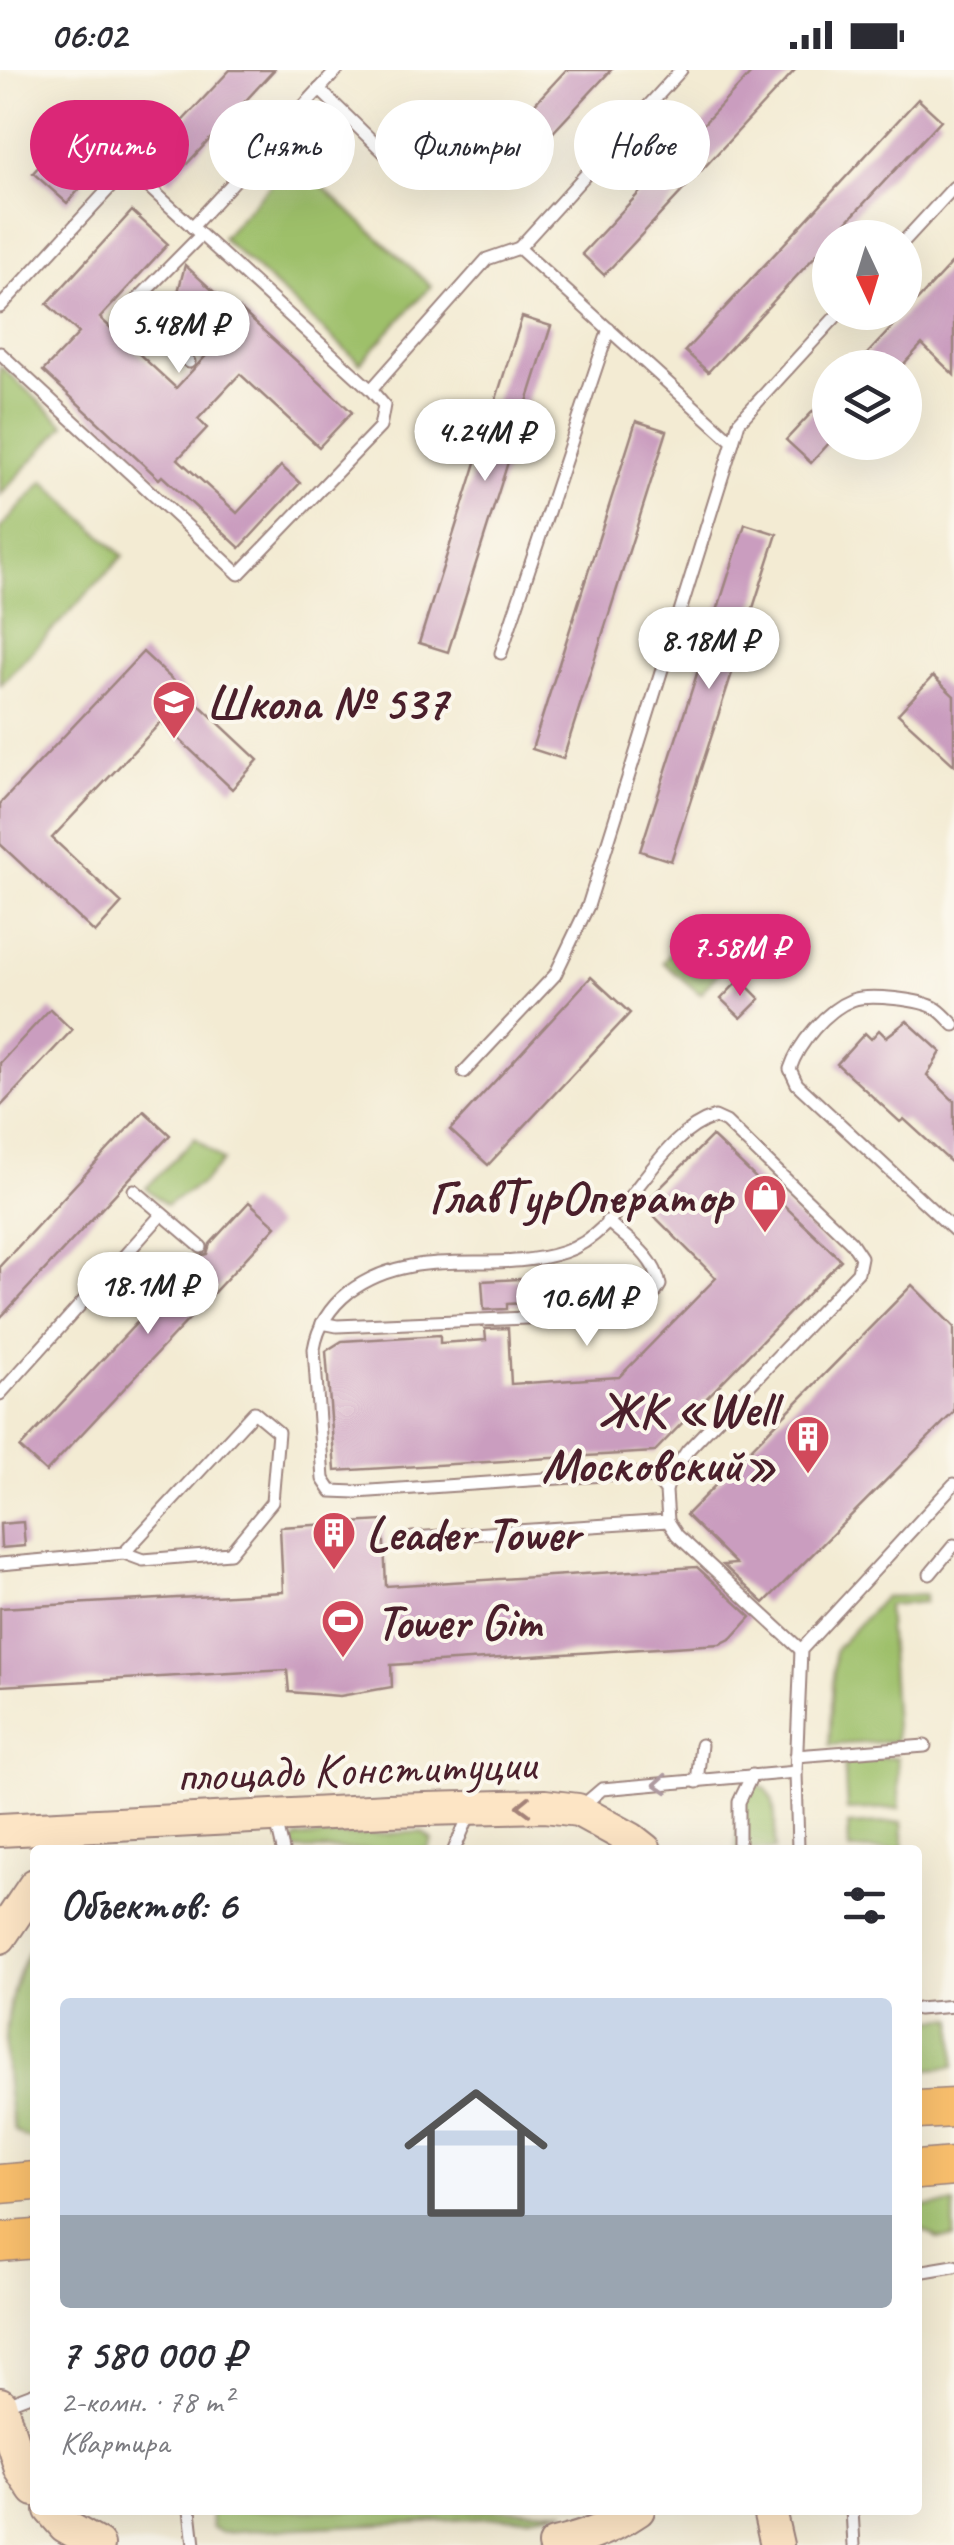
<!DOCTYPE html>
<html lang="ru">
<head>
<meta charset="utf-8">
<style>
	:root { --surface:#fff; --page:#f7f7f7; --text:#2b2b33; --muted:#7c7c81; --line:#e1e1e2; --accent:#db2777 }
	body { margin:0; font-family:Caveat,sans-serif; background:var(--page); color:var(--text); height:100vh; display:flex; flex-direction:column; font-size:38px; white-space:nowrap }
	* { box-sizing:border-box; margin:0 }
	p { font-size:32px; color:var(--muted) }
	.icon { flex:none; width:55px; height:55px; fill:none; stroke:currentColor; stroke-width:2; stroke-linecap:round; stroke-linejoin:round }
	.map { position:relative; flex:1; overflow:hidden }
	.details { position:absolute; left:30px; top:1775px; width:892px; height:670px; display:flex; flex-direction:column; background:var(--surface); border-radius:10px; box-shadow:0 10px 40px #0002 }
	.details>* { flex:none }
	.top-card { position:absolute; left:30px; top:30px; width:895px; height:90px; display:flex; gap:20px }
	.needle { width:65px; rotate:176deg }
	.fabs { position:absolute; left:812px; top:150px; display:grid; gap:20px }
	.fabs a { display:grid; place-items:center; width:110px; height:110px; border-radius:50%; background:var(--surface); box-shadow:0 10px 40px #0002; font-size:50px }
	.price { position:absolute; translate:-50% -85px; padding:0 22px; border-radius:35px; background:#fff; color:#222; font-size:32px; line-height:65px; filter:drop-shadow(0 2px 5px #0008) }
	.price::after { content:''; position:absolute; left:50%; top:60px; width:30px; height:22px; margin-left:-15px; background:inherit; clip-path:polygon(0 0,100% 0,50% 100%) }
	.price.active { background:var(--accent); color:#fff }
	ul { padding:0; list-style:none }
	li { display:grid; align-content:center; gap:20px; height:530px; padding:0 30px }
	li+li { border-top:2px solid var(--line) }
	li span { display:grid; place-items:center; height:310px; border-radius:10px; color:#555 }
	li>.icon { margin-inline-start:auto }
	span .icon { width:180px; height:180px; fill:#fffc; stroke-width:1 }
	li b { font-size:42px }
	h2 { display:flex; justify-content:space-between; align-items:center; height:120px; padding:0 30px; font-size:42px }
	.chip { padding:0 35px; border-radius:45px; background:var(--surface); box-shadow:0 10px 40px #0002; font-size:35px; line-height:90px }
	.chip.active { background:var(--accent); color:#fff }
	.status { display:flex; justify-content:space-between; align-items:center; height:70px; padding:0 50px; background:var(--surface); direction:ltr }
	.status svg { height:28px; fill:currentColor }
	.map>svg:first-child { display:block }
	.green { fill:#9ec06a; stroke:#74704a; stroke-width:2.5 }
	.building { fill:#ca9dbf }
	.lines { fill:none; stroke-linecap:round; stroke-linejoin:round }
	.service-casing { stroke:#9e857f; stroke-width:15 }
	.secondary-casing { stroke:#9e857f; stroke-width:36 }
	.primary-casing { stroke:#9e857f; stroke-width:41 }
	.service { stroke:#fff; stroke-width:11 }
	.secondary { stroke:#fde5c5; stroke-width:32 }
	.primary { stroke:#f9bf6d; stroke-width:38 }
	.oneway { stroke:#ae9aa0 }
	.oneway2 { stroke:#a48278 }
	.labels { text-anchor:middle; stroke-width:8; stroke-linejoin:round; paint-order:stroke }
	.poi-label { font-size:48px; font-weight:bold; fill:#4a1f2b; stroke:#fbf7ec; text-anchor:start }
	.street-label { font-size:48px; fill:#4a1f2b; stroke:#fbf7ec }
</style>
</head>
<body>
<div class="status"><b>06:02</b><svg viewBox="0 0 49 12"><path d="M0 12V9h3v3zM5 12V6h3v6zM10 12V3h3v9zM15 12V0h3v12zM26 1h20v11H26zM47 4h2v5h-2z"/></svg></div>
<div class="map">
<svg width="954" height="2475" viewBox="0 0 954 2475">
	<rect width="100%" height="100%" fill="#fbf7ec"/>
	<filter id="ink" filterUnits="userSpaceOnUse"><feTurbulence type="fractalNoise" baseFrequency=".01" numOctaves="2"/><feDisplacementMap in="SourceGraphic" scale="20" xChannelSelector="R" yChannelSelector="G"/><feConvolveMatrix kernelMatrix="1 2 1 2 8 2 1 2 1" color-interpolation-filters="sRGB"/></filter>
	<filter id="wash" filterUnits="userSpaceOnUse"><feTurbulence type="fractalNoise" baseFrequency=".0048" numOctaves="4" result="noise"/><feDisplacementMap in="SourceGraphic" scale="40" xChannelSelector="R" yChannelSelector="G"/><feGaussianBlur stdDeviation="2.25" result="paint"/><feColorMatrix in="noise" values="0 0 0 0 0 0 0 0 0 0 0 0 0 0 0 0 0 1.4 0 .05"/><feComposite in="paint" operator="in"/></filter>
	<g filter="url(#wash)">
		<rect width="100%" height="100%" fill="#f3ebd3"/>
		<!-- green -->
		<g class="green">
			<polygon points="293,90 431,216 360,293 222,168"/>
			<polygon points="0,296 65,355 0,425"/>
			<polygon points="44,411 123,486 0,615 0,459"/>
			<polygon points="683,869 720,901 700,924 663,892"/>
			<polygon points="195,1068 223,1091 202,1113 166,1135 146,1118"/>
			<polygon points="925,1525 925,1532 887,1535 896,1671 829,1675 835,1580 884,1527"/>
			<polygon points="897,1687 900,1738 847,1740 844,1690"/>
			<path d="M757,1715c24,4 17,45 18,65h-39l3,-55z"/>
			<polygon points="902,1752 904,1780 849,1780 848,1755"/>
			<polygon points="422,1762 432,1770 427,1780 292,1780 291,1775 297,1768"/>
			<path d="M35,1870v199c-9,0 -15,-3 -21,-10 -13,-61 -14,-135 21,-189z"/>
			<polygon points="954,1948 954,1997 918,2000 918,1950"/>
			<polygon points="954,2134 954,2168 937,2169 918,2157 918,2137"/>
			<polygon points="211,2440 566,2440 529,2446 221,2462 212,2457"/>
		</g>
		<g id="blocks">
			<!-- building -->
			<g class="building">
				<polygon points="230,0 274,0 170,112 146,90"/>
				<polygon points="566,0 611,0 505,114 481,92"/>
				<polygon points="754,0 795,0 604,205 582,184"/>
				<polygon points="918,29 941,50 708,302 685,281"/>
				<polygon points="49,85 83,115 67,133 33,103"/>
				<polygon points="132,141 168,174 100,248 176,318 213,278 166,234 178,222 185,195 237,243 240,239 352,342 319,377 240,304 198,349 207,358 178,389 237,443 281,396 300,413 240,478 162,406 159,409 43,301 79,263 47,234"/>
				<polygon points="954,191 954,305 922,274 900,298 854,298"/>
				<polygon points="522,247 551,256 448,582 419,573"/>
				<polygon points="830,323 830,372 811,393 786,370"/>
				<polygon points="636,351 667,361 563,689 532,679"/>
				<polygon points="745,454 777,464 671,791 640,781"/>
				<polygon points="143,582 258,690 232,719 161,652 52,768 122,833 95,863 0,774 0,734"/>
				<polygon points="933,606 954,626 954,695 898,644"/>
				<polygon points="591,907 630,943 488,1095 450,1060"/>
				<polygon points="740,909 760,929 741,948 721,929"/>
				<polygon points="50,939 72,960 0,1037 0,993"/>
				<polygon points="907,951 941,982 927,1005 954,1031 954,1095 904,1049 900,1052 837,994 865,963 871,969 879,960 886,967"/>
				<polygon points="144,1041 170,1065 0,1248 0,1196"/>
				<polygon points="712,1066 841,1190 654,1382 335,1401 326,1281 342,1271 440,1265 440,1273 486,1270 485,1259 508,1258 511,1314 619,1307 716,1208 643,1135"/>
				<polygon points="249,1132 276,1156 46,1402 20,1378 199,1186 207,1184 210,1174"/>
				<polygon points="558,1207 560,1231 507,1234 507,1239 484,1240 482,1211"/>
				<polygon points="912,1215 954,1257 954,1342 764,1533 723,1495 736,1494 686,1445"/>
				<polygon points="383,1451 386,1516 697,1497 751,1547 732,1568 720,1574 391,1595 392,1617 340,1626 289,1622 287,1600 0,1616 0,1538 283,1522 280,1457"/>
				<polygon points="23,1452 25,1476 1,1478 0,1454"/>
			</g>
		</g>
	</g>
	<g filter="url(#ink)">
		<use href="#blocks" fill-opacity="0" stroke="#9e857f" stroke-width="2.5"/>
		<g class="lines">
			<defs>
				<g id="service">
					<polyline points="319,19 400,98"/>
					<polyline points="192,157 337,0"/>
					<polyline points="905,170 954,117"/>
					<polyline points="519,178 681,0"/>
					<polyline points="0,237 128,98 371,320 487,189 519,178 733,372 588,836 555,905 464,1002"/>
					<polyline points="0,283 239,504 380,357 384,335 371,320"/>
					<polyline points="189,292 129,238 200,166"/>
					<polyline points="733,372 739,352 840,242"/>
					<polyline points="501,583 609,259"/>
					<path d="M954,955c-5,-5 -11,-12 -17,-16 -15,-10 -69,-15 -85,-9 -26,10 -54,44 -62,69l7,15 157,146"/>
					<polyline points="134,1120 201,1177"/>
					<path d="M322,1253l15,3 281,-12c21,-5 32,-10 42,-29 -6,-30 -31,-44 -53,-64"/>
					<polyline points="0,1324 162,1144"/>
					<path d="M666,1421l-10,-12 -23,-6 -277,19 -25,-1 -8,-12 -9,-130c4,-24 16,-42 35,-57 68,-50 143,-16 215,-40 62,-20 90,-117 151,-135l11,5 125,120 10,15 -3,15 -171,179 -17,26 -4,14 2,30"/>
					<polyline points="412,1468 668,1451 677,1465 801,1580"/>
					<polyline points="0,1494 124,1483 143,1490 230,1483 272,1432 278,1362 254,1342 124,1483"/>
					<polyline points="930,1504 954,1475"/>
					<polyline points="796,1686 925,1676"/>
					<polyline points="796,1702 798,1780"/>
					<polyline points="697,1712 701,1675"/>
					<polyline points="581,1737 602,1719 796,1702 801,1580 954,1414"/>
					<polyline points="276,1750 283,1780"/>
					<polyline points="454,1780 471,1741"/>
					<polyline points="739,1780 739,1732 752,1705"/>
					<polyline points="918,1939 954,1936"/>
					<polyline points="918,2202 954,2196"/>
					<polyline points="1,2336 35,2323"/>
					<polyline points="190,2440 194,2475"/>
					<polyline points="852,2440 854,2475"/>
				</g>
				<g id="secondary">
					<polyline points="0,1760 388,1740 545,1736 578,1740 631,1769 645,1780"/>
					<polyline points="0,1867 35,1815"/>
					<polyline points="0,2334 21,2399 35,2420"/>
					<polyline points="51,2440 65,2456 98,2475"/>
					<polyline points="769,2440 777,2475"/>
					<path d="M554,2475c30,-7 58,-17 84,-35"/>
				</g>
				<g id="primary">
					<polyline points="918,2040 954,2038"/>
					<polyline points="918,2100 954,2097"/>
					<polyline points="0,2114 35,2111"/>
					<polyline points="0,2172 35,2169"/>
				</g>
			</defs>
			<!-- service casing -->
			<use href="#service" class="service-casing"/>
			<!-- secondary casing -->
			<use href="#secondary" class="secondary-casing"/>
			<!-- primary casing -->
			<use href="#primary" class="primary-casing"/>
			<!-- service -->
			<use href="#service" class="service"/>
			<!-- secondary -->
			<use href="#secondary" class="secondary"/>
			<!-- primary -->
			<use href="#primary" class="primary"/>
		</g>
		<!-- one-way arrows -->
		<defs><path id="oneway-chevron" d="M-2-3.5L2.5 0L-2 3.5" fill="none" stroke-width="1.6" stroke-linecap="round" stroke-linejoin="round" transform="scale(2.5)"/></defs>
		<use class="oneway" href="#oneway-chevron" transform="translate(661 1714) rotate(176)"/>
		<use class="oneway2" href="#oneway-chevron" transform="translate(524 1736) rotate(179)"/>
	</g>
	<!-- icons -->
	<defs>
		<symbol id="school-pin" viewBox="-11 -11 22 30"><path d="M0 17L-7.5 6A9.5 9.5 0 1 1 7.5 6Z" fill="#d1495b" stroke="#fbf7ec"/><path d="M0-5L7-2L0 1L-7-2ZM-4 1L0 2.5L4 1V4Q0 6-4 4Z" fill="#fff"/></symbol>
		<symbol id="shop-pin" viewBox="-11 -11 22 30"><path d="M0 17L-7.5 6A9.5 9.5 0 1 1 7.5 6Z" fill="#d1495b" stroke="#fbf7ec"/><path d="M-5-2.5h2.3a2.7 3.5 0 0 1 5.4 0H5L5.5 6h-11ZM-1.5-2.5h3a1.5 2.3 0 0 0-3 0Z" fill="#fff"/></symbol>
		<symbol id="building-pin" viewBox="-11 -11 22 30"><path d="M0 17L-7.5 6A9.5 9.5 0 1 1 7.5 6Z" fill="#d1495b" stroke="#fbf7ec"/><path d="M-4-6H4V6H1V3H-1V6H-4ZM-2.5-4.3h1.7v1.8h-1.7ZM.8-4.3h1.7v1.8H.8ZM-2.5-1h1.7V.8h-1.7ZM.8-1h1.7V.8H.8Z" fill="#fff"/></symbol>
		<symbol id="stadium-pin" viewBox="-11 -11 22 30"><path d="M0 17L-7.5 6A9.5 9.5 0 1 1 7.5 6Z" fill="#d1495b" stroke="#fbf7ec"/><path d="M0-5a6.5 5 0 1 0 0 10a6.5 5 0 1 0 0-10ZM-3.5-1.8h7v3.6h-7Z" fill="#fff"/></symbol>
	</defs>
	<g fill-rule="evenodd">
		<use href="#school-pin" x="149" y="607" width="50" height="68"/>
		<use href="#shop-pin" x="740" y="1101" width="50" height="68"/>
		<use href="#building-pin" x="783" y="1342" width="50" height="68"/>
		<use href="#building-pin" x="309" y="1438" width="50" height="68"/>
		<use href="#stadium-pin" x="318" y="1526" width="50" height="68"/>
	</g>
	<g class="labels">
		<!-- poi labels -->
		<g class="poi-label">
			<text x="206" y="649">Школа № 537</text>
			<text x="732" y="1143" text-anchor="end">ГлавТурОператор</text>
			<text x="776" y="1356" text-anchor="end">ЖК «Well<tspan x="776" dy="55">Московский»</tspan></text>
			<text x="366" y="1480">Leader Tower</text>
			<text x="376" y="1568">Tower Gim</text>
		</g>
		<!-- street labels -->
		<g class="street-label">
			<text transform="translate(356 1698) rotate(-2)" y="17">площадь Конституции</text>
		</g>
	</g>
</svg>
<div class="fabs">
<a><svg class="needle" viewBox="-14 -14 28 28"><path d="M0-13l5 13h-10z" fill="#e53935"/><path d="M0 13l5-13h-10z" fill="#7c7c81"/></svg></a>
<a><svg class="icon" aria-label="layers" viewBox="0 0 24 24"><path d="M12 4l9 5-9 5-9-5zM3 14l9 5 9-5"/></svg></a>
</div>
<b class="price" style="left:179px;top:306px">5.48M ₽</b>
<b class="price" style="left:485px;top:414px">4.24M ₽</b>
<b class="price" style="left:709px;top:622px">8.18M ₽</b>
<b class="price active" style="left:740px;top:929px">7.58M ₽</b>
<b class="price" style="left:148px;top:1267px">18.1M ₽</b>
<b class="price" style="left:587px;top:1279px">10.6M ₽</b>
<div class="top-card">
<a class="chip active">Купить</a>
<a class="chip">Снять</a>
<a class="chip">Фильтры</a>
<a class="chip">Новое</a>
</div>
<section class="details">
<h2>Объектов: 6<svg class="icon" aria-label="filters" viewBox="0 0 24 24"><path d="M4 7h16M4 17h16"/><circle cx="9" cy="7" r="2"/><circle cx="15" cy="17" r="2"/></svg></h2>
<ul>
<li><span style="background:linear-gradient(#c9d6e8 70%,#9aa5b1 0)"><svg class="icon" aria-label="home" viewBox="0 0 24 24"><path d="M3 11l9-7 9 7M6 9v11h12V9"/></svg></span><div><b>7 580 000 ₽</b><p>2-комн. · 78 m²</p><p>Квартира</p></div></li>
</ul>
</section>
</div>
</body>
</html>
